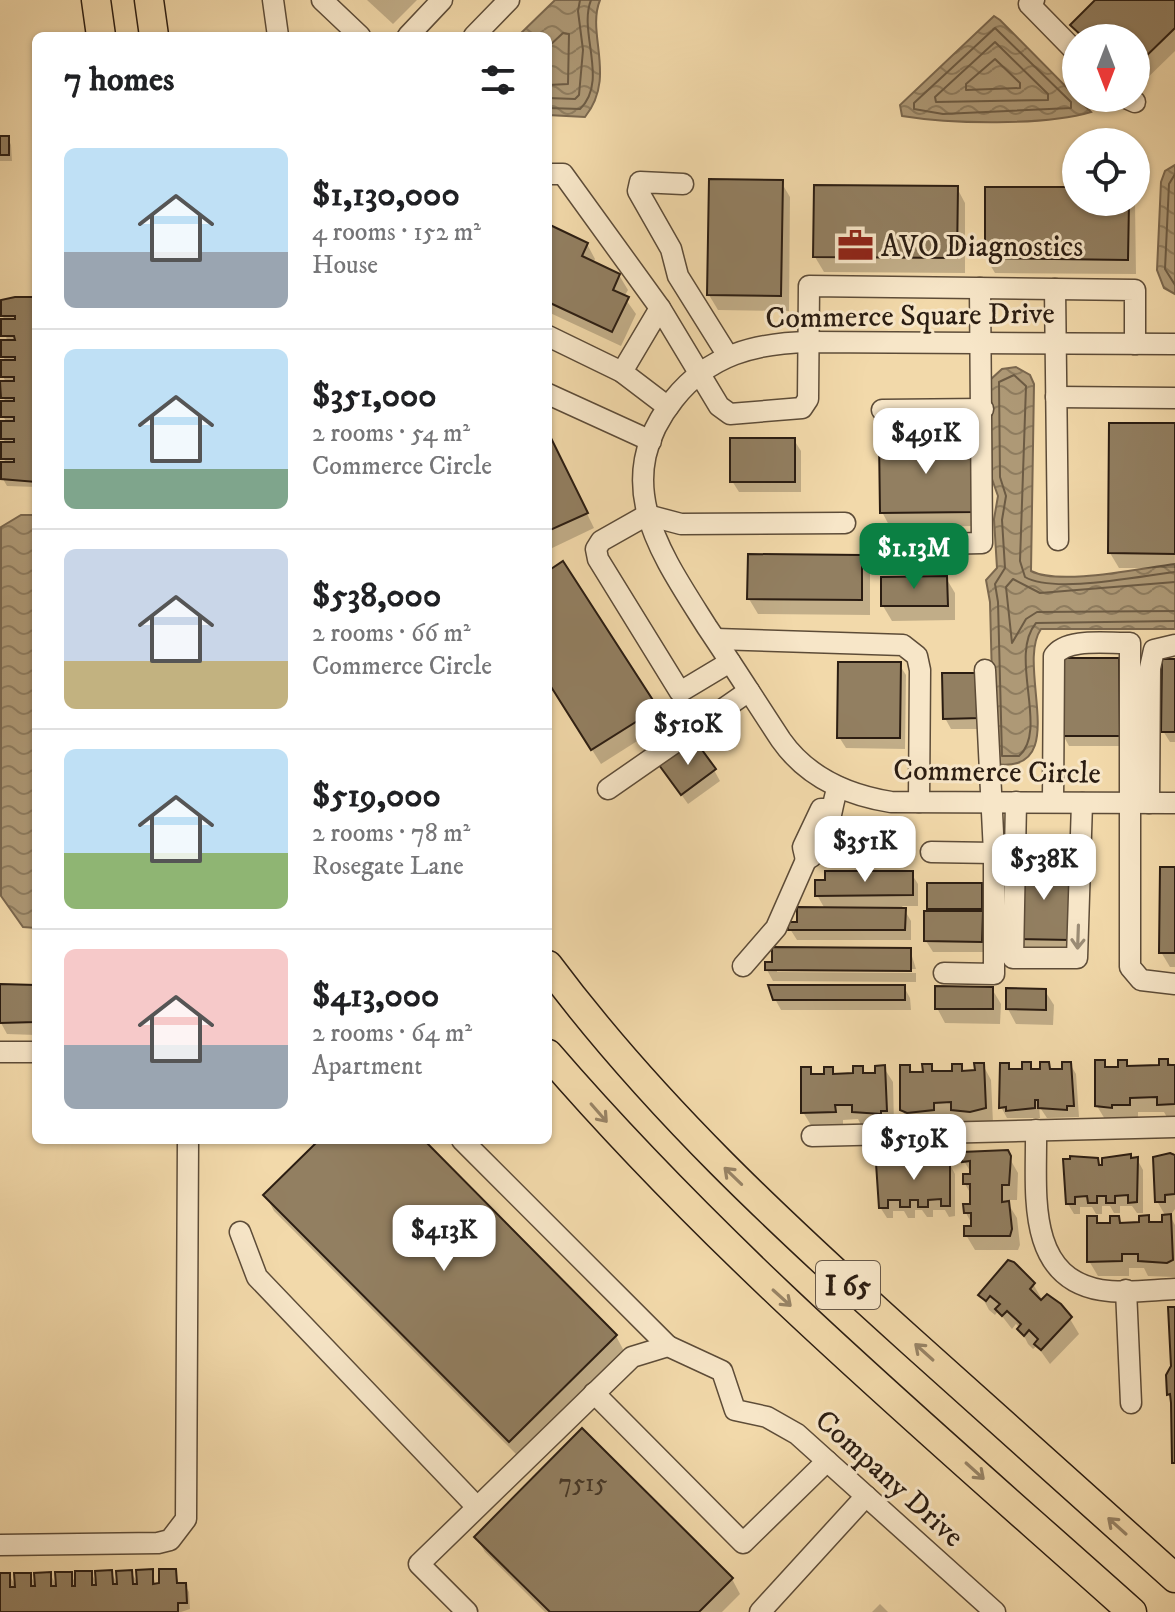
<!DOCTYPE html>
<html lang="en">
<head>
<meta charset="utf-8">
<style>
	:root { --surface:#fff; --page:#f6f6f6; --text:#202124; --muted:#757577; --line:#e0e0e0; --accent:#0b8043 }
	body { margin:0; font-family:"IM FELL DW Pica",serif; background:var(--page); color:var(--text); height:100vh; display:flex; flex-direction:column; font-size:30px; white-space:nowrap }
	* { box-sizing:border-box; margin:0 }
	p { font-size:26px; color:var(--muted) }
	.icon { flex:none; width:44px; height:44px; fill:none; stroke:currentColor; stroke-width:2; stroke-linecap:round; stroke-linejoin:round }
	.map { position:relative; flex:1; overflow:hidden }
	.details { position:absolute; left:32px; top:32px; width:520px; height:1112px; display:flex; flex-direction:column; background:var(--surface); border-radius:12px; box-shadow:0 2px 6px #0004 }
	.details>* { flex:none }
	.needle { width:52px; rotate:180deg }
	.tools { position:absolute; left:1062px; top:24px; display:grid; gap:16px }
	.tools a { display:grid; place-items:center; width:88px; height:88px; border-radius:50%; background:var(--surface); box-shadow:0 2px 6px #0004; font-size:40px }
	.price { position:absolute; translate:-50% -68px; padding:0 18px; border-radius:16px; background:#fff; color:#222; font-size:26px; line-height:52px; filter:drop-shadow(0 2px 4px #0008) }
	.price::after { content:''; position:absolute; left:50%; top:48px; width:24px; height:18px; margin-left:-12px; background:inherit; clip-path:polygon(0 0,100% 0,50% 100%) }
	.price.on { background:var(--accent); color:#fff }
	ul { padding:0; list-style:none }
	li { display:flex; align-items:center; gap:24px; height:200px; padding:0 32px }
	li+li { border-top:2px solid var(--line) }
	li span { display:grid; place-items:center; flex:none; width:224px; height:160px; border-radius:12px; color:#555 }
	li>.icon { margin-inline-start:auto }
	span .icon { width:96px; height:96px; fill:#fffc; stroke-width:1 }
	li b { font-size:34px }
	h2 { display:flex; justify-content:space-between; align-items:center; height:96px; padding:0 32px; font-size:34px }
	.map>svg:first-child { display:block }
	.water { fill:url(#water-waves); stroke:#7a674e; stroke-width:2 }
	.shadow { fill:#0003 }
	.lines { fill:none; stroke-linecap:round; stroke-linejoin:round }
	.shore { stroke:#6c5b44; stroke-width:2 }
	.building { fill:#927f61; stroke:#2b1d12; stroke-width:2 }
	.minor-casing { stroke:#5d4c38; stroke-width:23 }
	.highway-casing { stroke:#2b1d12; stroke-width:31 }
	.minor { stroke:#f7e6c8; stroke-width:20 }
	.highway { stroke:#f2d9aa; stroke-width:28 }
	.oneway { stroke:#9b8c76 }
	.oneway2 { stroke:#988466 }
	.labels { text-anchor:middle; stroke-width:6; stroke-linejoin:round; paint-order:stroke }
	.number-label { font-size:26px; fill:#453626 }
	.shield { fill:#f7e6c8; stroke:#685949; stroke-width:2 }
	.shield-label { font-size:28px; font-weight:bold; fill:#2b1d12 }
	.poi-label { font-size:30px; fill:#2b1d12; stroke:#f7e6c8; text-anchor:start }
	.street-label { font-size:30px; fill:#2b1d12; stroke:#f7e6c8 }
</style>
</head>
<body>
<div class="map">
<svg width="1175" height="1612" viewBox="0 0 1175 1612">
	<defs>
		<pattern id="water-waves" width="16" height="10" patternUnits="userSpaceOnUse" patternTransform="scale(2)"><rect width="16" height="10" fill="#ae9976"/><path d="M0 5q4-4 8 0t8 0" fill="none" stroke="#8e7c5f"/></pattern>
	</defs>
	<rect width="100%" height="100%" fill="#f2d9aa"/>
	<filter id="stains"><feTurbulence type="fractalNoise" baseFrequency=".0025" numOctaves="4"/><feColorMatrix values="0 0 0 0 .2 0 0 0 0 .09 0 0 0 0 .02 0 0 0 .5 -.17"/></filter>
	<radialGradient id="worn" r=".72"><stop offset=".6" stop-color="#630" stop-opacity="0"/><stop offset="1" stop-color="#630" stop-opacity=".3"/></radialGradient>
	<!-- water -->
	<g class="water">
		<path d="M555,0h45c-14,34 17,77 -15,117l-37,-2v-79h-30z"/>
		<path d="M994,16l6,4 91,92c-47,14 -140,12 -189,4l-2,-11z"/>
		<polygon points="1175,165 1175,294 1164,288 1157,270 1161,182 1165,171"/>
		<path d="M1016,367l14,8 4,9 -3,187c29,15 110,-3 144,-7v65h-134c-26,37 32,146 -46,135l-1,-8 -4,-154 -4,-22 11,-12 -3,-49 4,-23 -6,-17 -2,-99 12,-11z"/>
		<polygon points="21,515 36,515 36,928 23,927 1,896 1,527"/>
	</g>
	<!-- shadow -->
	<g class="shadow">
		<polygon points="367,0 417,0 393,24"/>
		<polygon points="1098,0 1175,0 1175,51 1136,89 1136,38 1080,38 1073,25"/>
		<polygon points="0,138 8,138 11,145 12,161 0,161"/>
		<polygon points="781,182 790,197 789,311 718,310 709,295"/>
		<polygon points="957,188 965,203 965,273 824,272 815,257"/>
		<polygon points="1076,189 1076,202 1135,202 1136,274 995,273 986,258"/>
		<polygon points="548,226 587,244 595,259 593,263 619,275 628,290 624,297 636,314 621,346 548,312"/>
		<polygon points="36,300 36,487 7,486 3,479 6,444 3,438 7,423 3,416 6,383 3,376 6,362 3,356 7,342 3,315"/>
		<polygon points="1175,425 1175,568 1119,568 1110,553"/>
		<polygon points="548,434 594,528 548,550"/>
		<polygon points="794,440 801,451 801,492 739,492 732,481"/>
		<polygon points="972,440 981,526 890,527 882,512"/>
		<polygon points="861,557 870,572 870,615 758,614 749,599"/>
		<polygon points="548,574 664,724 601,764 548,680"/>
		<polygon points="946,578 955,593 955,620 892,621 883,606"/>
		<polygon points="1118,660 1125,671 1125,746 1069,746 1063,735"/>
		<polygon points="1175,661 1175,742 1170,742 1163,731"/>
		<polygon points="899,664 906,675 905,749 846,748 839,737"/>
		<polygon points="979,675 986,729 951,729 945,718"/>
		<polygon points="714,770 720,781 688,804 668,776"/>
		<polygon points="1021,866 1078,954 1028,953 1020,938"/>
		<polygon points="1175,869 1175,967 1170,967 1161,952"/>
		<polygon points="911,873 918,884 918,906 902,906 911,921 911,940 797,940 790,929 825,909 817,895"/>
		<polygon points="981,885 987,896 988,952 933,952 926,941 932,913 929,908"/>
		<polygon points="910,950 916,969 777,968 777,972 916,973 916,982 773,981 767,970"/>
		<polygon points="36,987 36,1035 7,1034 1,1023"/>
		<polygon points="904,987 910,998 911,1010 781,1010 775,999"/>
		<polygon points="992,989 1001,1004 1000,1024 945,1023 937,1008"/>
		<polygon points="1045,991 1054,1005 1053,1025 1016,1024 1008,1009"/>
		<polygon points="1167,1061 1175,1067 1175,1119 1168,1119 1164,1112 1138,1112 1138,1119 1106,1121 1097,1106 1104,1062 1107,1069 1120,1068 1126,1062 1129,1068 1161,1067"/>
		<polygon points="1030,1064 1034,1071 1042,1071 1048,1064 1052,1071 1064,1071 1070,1064 1076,1074 1079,1117 1047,1118 1039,1106 1040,1118 1007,1118 1001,1107 1008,1065 1012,1071 1024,1071"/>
		<polygon points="983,1065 991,1080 993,1123 961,1124 957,1117 942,1117 942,1125 911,1125 902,1110 909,1067 913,1074 925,1074 931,1066 935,1073 954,1073 961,1066 965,1073 977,1072"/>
		<polygon points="862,1068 866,1075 877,1075 884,1068 893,1082 894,1125 862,1127 858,1119 843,1120 843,1127 812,1127 803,1112 810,1069 814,1076 826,1076 832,1069 836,1076 855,1075"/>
		<polygon points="322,1140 421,1140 616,1336 624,1351 518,1456 274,1211 266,1196"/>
		<polygon points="1006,1152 1018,1173 1017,1200 1009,1200 1009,1205 1017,1218 1020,1245 1018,1250 975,1250 966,1235 974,1228 966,1213 972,1206 972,1196 965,1184 973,1176 964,1161"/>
		<polygon points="1175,1157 1175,1209 1170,1216 1175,1225 1175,1277 1148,1276 1144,1268 1129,1268 1129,1276 1098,1276 1089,1261 1096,1218 1100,1225 1112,1225 1118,1218 1122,1225 1141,1224 1148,1217 1152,1224 1164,1224 1166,1217 1157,1201"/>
		<polygon points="1137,1159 1143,1170 1143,1213 1137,1213 1132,1206 1120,1206 1120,1213 1114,1213 1110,1206 1102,1206 1102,1214 1096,1214 1092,1207 1080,1207 1080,1214 1074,1214 1068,1204 1097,1160 1105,1172"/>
		<polygon points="910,1163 917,1176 949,1163 955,1174 955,1216 949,1217 945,1210 933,1210 933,1217 927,1217 922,1210 915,1210 915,1218 908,1218 904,1211 893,1211 893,1218 887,1218 880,1207"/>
		<polygon points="1033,1284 1043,1301 1070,1319 1079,1334 1050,1364 1037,1346 1033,1349 1028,1344 1020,1328 1016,1324 1012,1329 998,1311 995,1315 989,1310 981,1295"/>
		<polygon points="476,1537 732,1579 740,1594 722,1612 545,1612 485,1552"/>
		<polygon points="175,1571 179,1585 185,1585 189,1592 190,1609 181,1612 0,1612 0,1575 9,1575 17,1588 30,1575 37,1587 50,1574 58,1588 70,1574 77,1585 91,1573 98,1585 111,1572 118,1585 131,1572 139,1585 152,1572 156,1586"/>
		<polygon points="880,1604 888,1612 872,1612"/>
	</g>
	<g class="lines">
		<!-- shore -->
		<g class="shore">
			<polygon points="995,28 1071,102 1071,108 943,114 914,109 914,103"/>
			<polygon points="995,42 1048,94 1048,100 936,102 935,97"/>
			<polyline points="548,47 563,33 569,34 568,84 548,85"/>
			<polygon points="995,59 1020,83 1020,88 966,90 966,84"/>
			<polyline points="548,98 575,99 579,95 583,50 578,11 580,0"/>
			<path d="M548,108l32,1c29,-28 -2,-77 11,-109"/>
			<polyline points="1175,174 1169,184 1165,269 1175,285"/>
			<path d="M1175,572c-35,4 -121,22 -150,5l-5,-16 6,-175 -12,-11 -15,7 1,95 6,19 -4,24 3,48 -10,16 3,18 4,154h17c30,-26 -11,-100 17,-133l139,-2"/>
			<polyline points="1175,582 1040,593 1013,579 1006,587 1012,643 1026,619 1037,612 1175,611"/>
		</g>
	</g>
	<!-- building -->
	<g class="building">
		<polygon points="1095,0 1175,0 1175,28 1136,66 1136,38 1084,38 1070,25"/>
		<rect x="0" y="136" width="9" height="19"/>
		<polygon points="709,179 783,180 781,296 707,295"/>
		<polygon points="814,185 958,186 957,258 813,257"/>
		<polygon points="985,187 1076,187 1076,202 1129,202 1128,260 985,258"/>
		<polygon points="548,224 588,243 582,256 620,274 613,290 629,297 612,332 548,302"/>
		<polygon points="15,297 36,297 36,482 1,479 1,462 14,462 14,459 1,459 1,442 14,442 14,439 1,439 1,421 14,421 14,417 1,417 1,401 14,401 14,398 1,398 0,381 14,381 14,377 1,377 1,360 15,360 15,357 1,357 1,340 15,340 14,336 1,336 1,319 15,319 15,316 1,316 1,300"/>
		<polygon points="1109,423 1175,423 1175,554 1108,553"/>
		<polygon points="548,432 588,513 548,531"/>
		<rect x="730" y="438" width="65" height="44"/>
		<polygon points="973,438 974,512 880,513 879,439"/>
		<polygon points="748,554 862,555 862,600 747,599"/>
		<polygon points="563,561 658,708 591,750 548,682 548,571"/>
		<polygon points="947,576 948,606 881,606 881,577"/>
		<polygon points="1060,658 1119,658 1120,736 1061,736"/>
		<polygon points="1162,659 1175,659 1175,732 1161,732"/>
		<polygon points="838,662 901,662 900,738 837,738"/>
		<polygon points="942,673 980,673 980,718 943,719"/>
		<polygon points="694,739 716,769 681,795 659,765"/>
		<polygon points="1019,864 1071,865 1070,940 1018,939"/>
		<polygon points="1160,867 1175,867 1175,953 1159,953"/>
		<polygon points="825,871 913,871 913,895 815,896 815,880 825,880"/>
		<rect x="927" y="883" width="55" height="26"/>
		<polygon points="797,907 906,908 905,930 788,930 788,922 797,922"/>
		<polygon points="924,911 983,911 982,942 924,941"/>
		<polygon points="772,947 911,948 911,971 765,970 765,962 772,962"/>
		<polygon points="0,984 36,985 36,1022 0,1023"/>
		<polygon points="768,985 905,985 905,1000 773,1000"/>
		<polygon points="935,986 993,987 993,1009 935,1009"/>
		<polygon points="1006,988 1046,989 1046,1010 1006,1009"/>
		<polygon points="1159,1059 1168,1059 1168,1065 1175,1065 1175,1104 1157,1105 1157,1097 1130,1098 1130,1105 1112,1105 1112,1108 1095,1106 1095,1060 1105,1060 1105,1067 1118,1067 1118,1060 1127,1060 1127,1066 1159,1065"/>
		<polygon points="1022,1062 1031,1062 1031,1069 1040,1069 1040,1062 1049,1062 1050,1069 1062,1069 1062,1062 1071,1062 1074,1106 1067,1106 1067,1110 1038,1108 1038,1100 1035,1100 1035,1108 1006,1111 1006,1107 999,1108 1000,1063 1009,1063 1009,1069 1022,1069"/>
		<polygon points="974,1063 984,1063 986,1108 970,1112 951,1110 951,1102 934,1103 934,1110 907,1113 900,1110 900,1065 910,1065 910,1072 923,1072 922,1064 932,1064 932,1071 952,1071 952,1064 962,1064 962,1071 975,1070"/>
		<polygon points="885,1065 887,1111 881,1111 881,1114 852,1112 852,1105 835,1105 836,1112 801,1113 801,1067 811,1067 811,1074 824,1074 824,1067 833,1067 833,1074 853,1073 853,1066 863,1066 863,1073 875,1073 875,1066"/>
		<polygon points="319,1140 424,1140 617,1335 509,1442 263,1195"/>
		<polygon points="1008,1150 1011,1156 1009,1185 1002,1185 1002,1202 1009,1201 1012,1229 1010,1236 964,1236 964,1226 971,1226 971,1213 964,1213 963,1204 970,1204 970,1184 963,1184 963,1174 970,1174 970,1161 962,1162 962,1152"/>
		<polygon points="1170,1153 1175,1155 1175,1194 1165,1195 1165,1202 1155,1202 1153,1157"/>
		<polygon points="1131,1154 1131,1158 1138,1157 1137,1202 1128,1203 1128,1195 1115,1196 1115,1203 1106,1203 1106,1196 1097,1196 1097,1203 1088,1203 1087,1196 1075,1197 1075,1204 1066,1204 1063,1159 1070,1159 1070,1156 1098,1158 1099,1165 1102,1165 1102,1158"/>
		<polygon points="934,1158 950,1161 950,1206 941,1206 941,1199 928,1200 928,1207 918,1207 918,1200 910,1200 910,1207 900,1207 900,1200 888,1200 888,1208 879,1208 876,1163 882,1160 911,1161 911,1169 915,1169 915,1161"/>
		<polygon points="1171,1214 1173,1260 1167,1263 1138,1261 1138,1254 1122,1254 1122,1261 1087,1262 1087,1216 1097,1216 1097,1223 1110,1223 1110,1216 1119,1216 1120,1223 1139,1222 1139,1216 1149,1215 1149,1222 1162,1222 1162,1215"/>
		<polygon points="1008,1260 1014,1262 1035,1283 1030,1289 1041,1300 1047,1294 1061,1304 1072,1317 1041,1350 1034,1344 1038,1339 1029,1330 1024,1336 1017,1329 1021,1324 1007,1311 1002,1316 995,1309 1000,1304 990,1296 986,1301 978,1295"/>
		<polygon points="1168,1307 1175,1307 1175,1463 1172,1463 1171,1403 1170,1394 1167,1395 1166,1375 1171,1366"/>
		<polygon points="582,1428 733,1578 699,1612 550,1612 474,1537"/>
		<polygon points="153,1569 153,1584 159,1583 159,1569 176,1569 177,1583 186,1583 187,1603 178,1603 178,1612 0,1612 0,1573 10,1573 10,1587 15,1587 14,1573 31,1573 31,1586 35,1586 34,1573 51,1572 51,1586 56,1586 55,1572 72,1572 72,1586 75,1586 75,1571 92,1571 92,1585 96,1585 95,1571 112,1570 113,1584 117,1584 116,1571 132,1570 133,1584 137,1584 136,1570"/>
	</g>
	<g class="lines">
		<defs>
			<g id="minor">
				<polyline points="273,0 278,36"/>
				<polyline points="322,0 360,36"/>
				<polyline points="1034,0 1029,4 1076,52"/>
				<polyline points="408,36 442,0"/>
				<polyline points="474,36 509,0"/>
				<polyline points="1126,98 1135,102"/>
				<polyline points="548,174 563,174 660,308 719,406 730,414 802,408 808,399 809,286 1135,290 1135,344"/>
				<polyline points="683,184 640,182 638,191 671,249 678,276 728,356"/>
				<polyline points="1055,289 1058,540"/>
				<polyline points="548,336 622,372 668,407"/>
				<path d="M1175,344l-366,-2c-54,1 -100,13 -135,57 -66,83 -13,155 33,228 25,37 49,75 74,113 26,37 66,55 110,62l284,1"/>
				<polyline points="622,372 660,308"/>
				<polyline points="548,394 651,441"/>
				<polyline points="1056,397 1175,398"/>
				<polyline points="882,410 983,409"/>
				<polyline points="891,545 982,543 980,288"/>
				<polyline points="716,639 903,645 917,656 920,670 919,802"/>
				<polyline points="730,662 680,692 598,559 596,549 601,541 647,515 681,524 845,523"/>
				<polyline points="608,789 749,691"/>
				<polyline points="1016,802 1013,958 1077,958 1082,803"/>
				<path d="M1053,802l1,-146c13,-19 55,-12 76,-13v324l11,13 34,4"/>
				<polyline points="1149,803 1150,668 1154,650 1175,645"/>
				<path d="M829,809h-8l-18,38 3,13c25,-12 23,-50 32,-73"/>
				<polyline points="931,852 994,853"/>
				<polyline points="743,966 776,928 806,860"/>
				<polyline points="944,973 994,974 994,853 985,670"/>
				<polyline points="0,1052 36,1052"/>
				<path d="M1036,1130c1,59 -12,147 65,160 23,4 50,0 74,-1"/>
				<polyline points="812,1136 1175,1127"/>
				<polyline points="462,1140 668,1346"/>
				<polyline points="240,1232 257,1277 476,1506"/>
				<polyline points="1126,1290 1131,1403"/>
				<polyline points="594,1393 743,1543 827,1461"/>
				<polyline points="0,1545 158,1543 170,1540 186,1519 188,1140"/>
				<polyline points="467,1612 419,1564 632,1357 668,1346 722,1371 735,1410 767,1417 797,1434 995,1612"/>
				<polyline points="760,1612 866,1496"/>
			</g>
			<g id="highway">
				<polyline points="96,0 101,36"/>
				<polyline points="149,0 154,36"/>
				<path d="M548,965c106,142 234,260 365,378 88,79 175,157 262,235"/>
				<path d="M548,1054c176,204 383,378 584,558"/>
			</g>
		</defs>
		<!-- minor casing -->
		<use href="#minor" class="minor-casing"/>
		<!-- highway casing -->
		<use href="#highway" class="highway-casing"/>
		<!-- minor -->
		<use href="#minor" class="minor"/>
		<!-- highway -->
		<use href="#highway" class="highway"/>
	</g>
	<!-- one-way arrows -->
	<defs><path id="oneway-shaft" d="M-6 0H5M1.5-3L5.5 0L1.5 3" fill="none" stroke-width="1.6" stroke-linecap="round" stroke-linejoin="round" transform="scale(2)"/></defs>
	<use class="oneway" href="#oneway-shaft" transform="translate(1078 937) rotate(92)"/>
	<g class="oneway2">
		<use href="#oneway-shaft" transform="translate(599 1113) rotate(49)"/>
		<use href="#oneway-shaft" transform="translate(733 1176) rotate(-136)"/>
		<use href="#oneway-shaft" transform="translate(782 1298) rotate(42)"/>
		<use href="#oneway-shaft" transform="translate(924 1352) rotate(-138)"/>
		<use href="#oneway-shaft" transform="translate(975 1471) rotate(42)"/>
		<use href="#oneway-shaft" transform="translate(1117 1526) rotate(-138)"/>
	</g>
	<!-- icons -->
	<defs>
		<symbol id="office-bare" viewBox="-9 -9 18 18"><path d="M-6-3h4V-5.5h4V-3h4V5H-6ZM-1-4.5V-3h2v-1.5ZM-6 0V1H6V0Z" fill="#8f2418" stroke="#f7e6c8" stroke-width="2.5" paint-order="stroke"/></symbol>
	</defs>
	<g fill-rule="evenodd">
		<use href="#office-bare" x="830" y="220" width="51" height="51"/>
	</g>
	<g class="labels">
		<!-- number labels -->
		<g class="number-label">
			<text x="583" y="1491">7515</text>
		</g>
		<!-- shield labels -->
		<rect class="shield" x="816" y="1261" width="64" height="48" rx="6"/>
		<g class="shield-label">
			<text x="848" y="1295">I 65</text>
		</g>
		<!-- poi labels -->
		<g class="poi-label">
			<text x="881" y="256">AVO Diagnostics</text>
		</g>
		<!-- street labels -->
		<g class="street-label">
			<text transform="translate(910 315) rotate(-1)" y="10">Commerce Square Drive</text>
			<text transform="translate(997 771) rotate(1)" y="10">Commerce Circle</text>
			<text transform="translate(890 1478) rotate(42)" y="10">Company Drive</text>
		</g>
	</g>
	<rect width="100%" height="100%" filter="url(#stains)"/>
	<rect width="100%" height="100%" fill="url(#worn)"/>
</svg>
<div class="tools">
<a><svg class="needle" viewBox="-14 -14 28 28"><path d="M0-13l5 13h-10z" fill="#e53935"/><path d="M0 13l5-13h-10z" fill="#757577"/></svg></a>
<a><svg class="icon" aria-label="locate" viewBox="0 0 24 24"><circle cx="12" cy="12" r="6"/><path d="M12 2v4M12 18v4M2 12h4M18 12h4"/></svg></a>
</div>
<b class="price" style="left:926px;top:476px">$491K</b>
<b class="price on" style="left:914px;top:591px">$1.13M</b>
<b class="price" style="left:688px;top:767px">$510K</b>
<b class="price" style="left:865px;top:884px">$351K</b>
<b class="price" style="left:1044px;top:902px">$538K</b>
<b class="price" style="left:914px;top:1182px">$519K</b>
<b class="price" style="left:444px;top:1273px">$413K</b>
<section class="details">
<h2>7 homes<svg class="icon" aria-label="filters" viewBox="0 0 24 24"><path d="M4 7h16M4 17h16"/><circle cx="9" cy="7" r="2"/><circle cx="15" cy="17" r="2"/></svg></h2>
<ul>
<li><span style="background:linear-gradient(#bfe0f5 65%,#9aa5b1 0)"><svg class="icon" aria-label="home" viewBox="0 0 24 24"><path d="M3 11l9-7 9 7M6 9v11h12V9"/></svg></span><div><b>$1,130,000</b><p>4 rooms · 152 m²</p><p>House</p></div></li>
<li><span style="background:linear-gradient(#bfe0f5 75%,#7fa58c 0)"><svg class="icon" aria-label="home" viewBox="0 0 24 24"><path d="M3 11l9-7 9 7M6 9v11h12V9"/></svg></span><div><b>$351,000</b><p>2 rooms · 54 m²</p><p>Commerce Circle</p></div></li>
<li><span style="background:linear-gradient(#c9d6e8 70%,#c2b280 0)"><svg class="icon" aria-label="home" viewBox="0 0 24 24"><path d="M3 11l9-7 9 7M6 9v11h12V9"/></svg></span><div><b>$538,000</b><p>2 rooms · 66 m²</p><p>Commerce Circle</p></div></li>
<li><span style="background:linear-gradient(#bfe0f5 65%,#8fb573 0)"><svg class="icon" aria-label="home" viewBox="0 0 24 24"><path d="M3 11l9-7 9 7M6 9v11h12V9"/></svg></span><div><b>$519,000</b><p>2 rooms · 78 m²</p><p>Rosegate Lane</p></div></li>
<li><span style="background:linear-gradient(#f6c9c9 60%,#9aa5b1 0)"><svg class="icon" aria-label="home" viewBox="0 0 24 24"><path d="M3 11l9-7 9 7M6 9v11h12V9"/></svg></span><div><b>$413,000</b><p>2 rooms · 64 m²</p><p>Apartment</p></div></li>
</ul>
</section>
</div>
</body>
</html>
